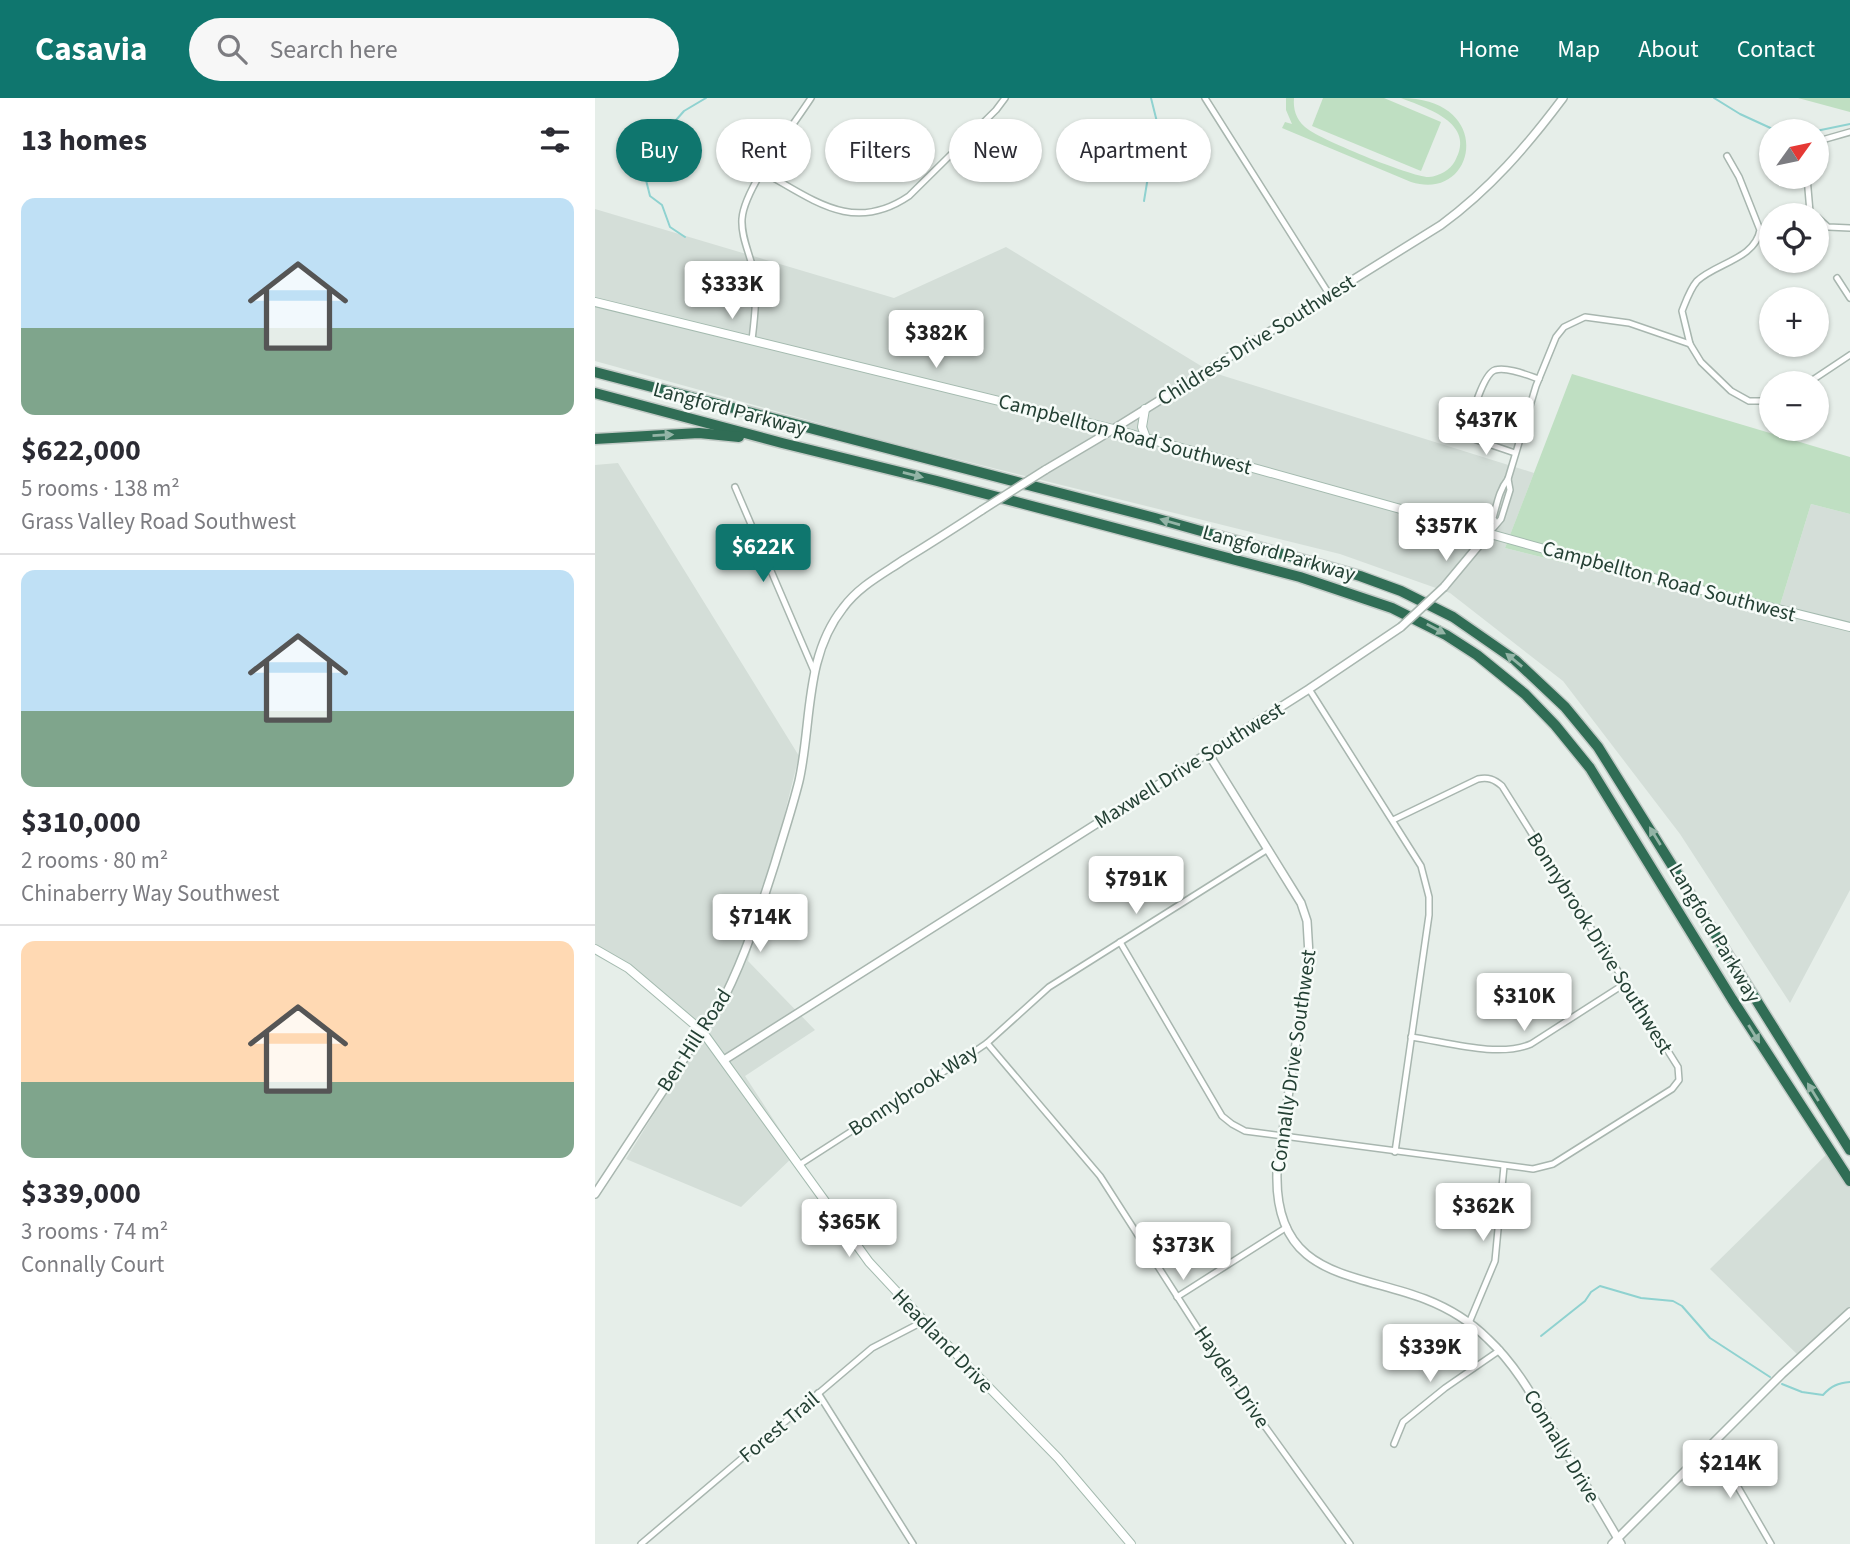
<!DOCTYPE html>
<html lang="en">
<head>
<meta charset="utf-8">
<style>
	:root { --surface:#fff; --page:#f7f7f7; --text:#2b2b33; --muted:#7c7c81; --line:#e1e1e2; --accent:#0f766e }
	body { margin:0; font-family:"Source Sans 3",sans-serif; background:var(--page); color:var(--text); height:100vh; display:flex; flex-direction:column; font-size:26px; white-space:nowrap }
	* { box-sizing:border-box; margin:0 }
	p { font-size:23px; color:var(--muted) }
	.icon { flex:none; width:38px; height:38px; fill:none; stroke:currentColor; stroke-width:2; stroke-linecap:round; stroke-linejoin:round }
	.map { position:relative; flex:1; overflow:hidden }
	.details { display:flex; flex-direction:column; background:var(--surface); width:595px }
	.details>* { flex:none }
	.banner { position:absolute; left:21px; top:21px; width:665px; height:63px; display:flex; gap:14px }
	.needle { width:46px; rotate:57deg }
	.tools { position:absolute; left:1164px; top:21px; display:grid; gap:14px }
	.tools a { display:grid; place-items:center; width:70px; height:70px; border-radius:50%; background:var(--surface); box-shadow:0 2px 5px #0004; font-size:35px }
	.price { position:absolute; translate:-50% -60px; padding:0 16px; border-radius:7px; background:#fff; color:#222; font-size:23px; line-height:46px; filter:drop-shadow(0 2px 4px #0008) }
	.price::after { content:''; position:absolute; left:50%; top:42px; width:21px; height:16px; margin-left:-10px; background:inherit; clip-path:polygon(0 0,100% 0,50% 100%) }
	.price.selected { background:var(--accent); color:#fff }
	ul { padding:0; list-style:none }
	li { display:grid; align-content:center; gap:14px; height:371px; padding:0 21px }
	li+li { border-top:2px solid var(--line) }
	li span { display:grid; place-items:center; height:217px; border-radius:14px; color:#555 }
	li>.icon { margin-inline-start:auto }
	span .icon { width:126px; height:126px; fill:#fffc; stroke-width:1 }
	li b { font-size:30px }
	h2 { display:flex; justify-content:space-between; align-items:center; height:84px; padding:0 21px; font-size:30px }
	.chip { padding:0 24px; border-radius:32px; background:var(--surface); box-shadow:0 2px 5px #0004; font-size:24px; line-height:63px }
	.chip.selected { background:var(--accent); color:#fff }
	header { display:flex; align-items:center; gap:42px; box-sizing:border-box; height:98px; padding:0 35px; background:var(--accent); color:#fff }
	header strong { font-size:33px }
	nav { display:flex; gap:38px; margin-inline-start:auto; font-size:24px }
	.search { width:490px; height:63px; background:var(--page); display:flex; align-items:center; gap:18px; box-sizing:border-box; padding:0 24px; border-radius:38px; color:var(--muted); font-size:26px }
	main { display:flex; flex:1; min-height:0 }
	.map>svg:first-child { display:block }
	.built { fill:#d4ded8 }
	.green { fill:#bfdfc2 }
	.lines { fill:none; stroke-linecap:round; stroke-linejoin:round }
	.stream { stroke:#8fd2d0; stroke-width:2 }
	.minor-casing { stroke:#a8b6af; stroke-width:8 }
	.tertiary-casing { stroke:#a8b6af; stroke-width:10 }
	.secondary-casing { stroke:#a4baaf; stroke-width:10 }
	.motorway-casing { stroke:#c2cac6; stroke-width:13 }
	.minor { stroke:#fff; stroke-width:5 }
	.tertiary { stroke:#fff; stroke-width:7 }
	.secondary { stroke:#fff; stroke-width:8 }
	.motorway { stroke:#306d55; stroke-width:10 }
	.tertiary-bridge-casing { stroke:#a8b6af; stroke-width:10; stroke-linecap:butt }
	.tertiary-bridge { stroke:#fff; stroke-width:7 }
	.oneway { fill:#93b4a6 }
	.labels { text-anchor:middle; stroke-width:5; stroke-linejoin:round; paint-order:stroke }
	.street-label { font-size:21px; fill:#244034; stroke:#f6fbf8 }
</style>
</head>
<body>
<header>
<strong>Casavia</strong>
<div class="search"><svg class="icon" aria-label="search" viewBox="0 0 24 24"><circle cx="10" cy="10" r="6"/><path d="M15 15l6 6"/></svg>Search here</div>
<nav><a>Home</a><a>Map</a><a>About</a><a>Contact</a></nav>
</header>
<main>
<section class="details">
<h2>13 homes<svg class="icon" aria-label="filters" viewBox="0 0 24 24"><path d="M4 7h16M4 17h16"/><circle cx="9" cy="7" r="2"/><circle cx="15" cy="17" r="2"/></svg></h2>
<ul>
<li><span style="background:linear-gradient(#bfe0f5 60%,#7fa58c 0)"><svg class="icon" aria-label="home" viewBox="0 0 24 24"><path d="M3 11l9-7 9 7M6 9v11h12V9"/></svg></span><div><b>$622,000</b><p>5 rooms · 138 m²</p><p>Grass Valley Road Southwest</p></div></li>
<li><span style="background:linear-gradient(#bfe0f5 65%,#7fa58c 0)"><svg class="icon" aria-label="home" viewBox="0 0 24 24"><path d="M3 11l9-7 9 7M6 9v11h12V9"/></svg></span><div><b>$310,000</b><p>2 rooms · 80 m²</p><p>Chinaberry Way Southwest</p></div></li>
<li><span style="background:linear-gradient(#ffd9b3 65%,#7fa58c 0)"><svg class="icon" aria-label="home" viewBox="0 0 24 24"><path d="M3 11l9-7 9 7M6 9v11h12V9"/></svg></span><div><b>$339,000</b><p>3 rooms · 74 m²</p><p>Connally Court</p></div></li>
</ul>
</section>
<div class="map">
<svg width="1255" height="1446" viewBox="0 0 1255 1446">
	<rect width="100%" height="100%" fill="#e6eee9"/>
	<!-- built -->
	<g class="built">
		<polygon points="0,111 299,200 411,149 616,274 939,375 910,450 1182,517 1216,406 1255,416 1255,792 1195,905 1085,736 968,583 855,495 745,456 285,342 0,263"/>
		<polygon points="23,365 204,658 153,863 220,932 150,978 201,1056 146,1109 31,1061 107,938 59,891 0,853 0,367"/>
		<polygon points="1233,1055 1255,1090 1255,1217 1207,1261 1115,1171"/>
	</g>
	<!-- green -->
	<g class="green">
		<path d="M691,0h8c-1,11 2,21 11,29 11,11 109,51 124,50 11,-1 21,-7 26,-16 22,-38 -29,-53 -54,-63 95,0 76,105 10,84l-129,-54 3,-6 7,2 -6,-14z"/>
		<polygon points="728,0 789,0 846,24 826,73 717,28"/>
		<polygon points="1203,0 1255,0 1255,14"/>
		<polygon points="977,276 1255,359 1255,416 1216,406 1182,517 910,450"/>
	</g>
	<g class="lines">
		<!-- stream -->
		<g class="stream">
			<polyline points="1119,0 1145,16 1182,33"/>
			<polyline points="1221,33 1255,26"/>
			<polyline points="549,103 562,24 556,0"/>
			<polyline points="90,139 75,129 67,107 55,98 46,62 71,39 75,29 89,13 111,0"/>
			<polyline points="946,1238 990,1203 996,1194 1005,1188 1046,1200 1078,1203 1087,1208 1115,1240 1175,1279"/>
			<path d="M1187,1286l20,8 21,3c8,-9 15,-12 27,-13"/>
		</g>
		<defs>
			<g id="minor">
				<polyline points="610,0 734,196"/>
				<polyline points="1222,51 1227,42 1255,34"/>
				<path d="M1132,58l12,21 21,53c-5,29 -44,33 -63,51 -7,8 -11,20 -15,30l8,33 11,18 30,29 18,10h22"/>
				<path d="M168,74c51,28 90,62 146,24l87,-86 9,-12"/>
				<polyline points="1212,79 1215,114 1219,117"/>
				<polyline points="1222,119 1233,129 1255,130"/>
				<polyline points="1242,180 1255,200"/>
				<path d="M157,242c3,-25 6,-49 0,-75 -4,-15 -11,-30 -10,-46 2,-31 51,-93 69,-121"/>
				<polyline points="1213,285 1255,257"/>
				<path d="M920,355l-50,-17c5,-13 17,-62 30,-66 13,-3 32,5 44,9"/>
				<polyline points="140,389 219,573"/>
				<path d="M901,425l-3,-5c4,-14 6,-28 15,-39l28,-93 20,-49 8,-10 21,-10 44,6 61,21"/>
				<polyline points="894,435 906,421 915,392 913,381"/>
				<polyline points="714,591 826,768 834,799 834,817 800,1054"/>
				<path d="M525,844l102,174 10,8 13,7 288,38 20,-5 119,-75 7,-9 -1,-13 -176,-281c-8,-7 -14,-9 -24,-7l-85,41"/>
				<path d="M816,939c36,5 87,21 120,7l95,-61"/>
				<polyline points="392,945 505,1078 630,1273 755,1446"/>
				<polyline points="204,1067 370,960 392,945 454,889 673,751"/>
				<polyline points="582,1199 692,1129"/>
				<polyline points="874,1225 900,1163 909,1068"/>
				<polyline points="223,1295 318,1446"/>
				<polyline points="799,1346 808,1324 850,1290 905,1252"/>
				<polyline points="1118,1346 1176,1446"/>
				<polyline points="46,1446 277,1250 329,1223"/>
			</g>
			<g id="tertiary">
				<path d="M450,372l54,-32 342,-213c49,-36 86,-79 122,-127"/>
				<polyline points="849,489 894,435"/>
				<path d="M613,655l93,150 6,18 2,34 -32,217c-3,106 76,100 148,127 23,9 46,23 63,40 30,28 49,65 70,100 21,35 43,70 63,105"/>
				<polyline points="129,962 714,591 806,529"/>
				<path d="M0,1096l129,-196c22,-44 36,-88 51,-135 8,-27 17,-54 24,-82 13,-57 5,-124 44,-173 16,-22 40,-34 62,-49 26,-16 51,-32 77,-49"/>
				<polyline points="1017,1446 1187,1276 1255,1214"/>
			</g>
			<g id="secondary">
				<polyline points="0,204 518,331 1014,469 1255,529"/>
				<polyline points="550,311 547,329 551,340"/>
				<polyline points="0,851 33,870 107,933 274,1164 329,1223 463,1360 536,1446"/>
			</g>
			<g id="motorway">
				<polyline points="0,274 560,420 765,478 806,493 858,519 920,562 970,609 1003,649 1255,1052"/>
				<polyline points="0,295 187,345 342,383 705,479 797,510 851,537 882,557 930,596 960,627 995,670 1137,901 1255,1083"/>
				<polyline points="0,341 104,335 144,339"/>
			</g>
		</defs>
		<!-- minor casing -->
		<use href="#minor" class="minor-casing"/>
		<!-- tertiary casing -->
		<use href="#tertiary" class="tertiary-casing"/>
		<!-- secondary casing -->
		<use href="#secondary" class="secondary-casing"/>
		<!-- motorway casing -->
		<use href="#motorway" class="motorway-casing"/>
		<!-- minor -->
		<use href="#minor" class="minor"/>
		<!-- tertiary -->
		<use href="#tertiary" class="tertiary"/>
		<!-- secondary -->
		<use href="#secondary" class="secondary"/>
		<!-- motorway -->
		<use href="#motorway" class="motorway"/>
		<defs>
			<g id="tertiary-bridge">
				<polyline points="387,412 450,372"/>
				<polyline points="806,529 849,489"/>
			</g>
		</defs>
		<!-- tertiary-bridge casing -->
		<use href="#tertiary-bridge" class="tertiary-bridge-casing"/>
		<!-- tertiary-bridge -->
		<use href="#tertiary-bridge" class="tertiary-bridge"/>
	</g>
	<!-- one-way arrows -->
	<defs><path id="oneway-solid" d="M-6-.8H1V-3.2L6.5 0L1 3.2V.8H-6Z" transform="scale(1.75)"/></defs>
	<g class="oneway">
		<use href="#oneway-solid" transform="translate(68 337) rotate(-3)"/>
		<use href="#oneway-solid" transform="translate(318 377) rotate(14)"/>
		<use href="#oneway-solid" transform="translate(575 424) rotate(-164)"/>
		<use href="#oneway-solid" transform="translate(841 531) rotate(28)"/>
		<use href="#oneway-solid" transform="translate(919 562) rotate(-141)"/>
		<use href="#oneway-solid" transform="translate(1060 738) rotate(-122)"/>
		<use href="#oneway-solid" transform="translate(1159 936) rotate(58)"/>
		<use href="#oneway-solid" transform="translate(1218 994) rotate(-122)"/>
	</g>
	<g class="labels">
		<!-- street labels -->
		<g class="street-label">
			<text transform="translate(661 242) rotate(-32)" y="7">Childress Drive Southwest</text>
			<text transform="translate(135 311) rotate(15)" y="7">Langford Parkway</text>
			<text transform="translate(530 336) rotate(15)" y="7">Campbellton Road Southwest</text>
			<text transform="translate(684 455) rotate(16)" y="7">Langford Parkway</text>
			<text transform="translate(1074 483) rotate(15)" y="7">Campbellton Road Southwest</text>
			<text transform="translate(594 667) rotate(-32)" y="7">Maxwell Drive Southwest</text>
			<text transform="translate(1120 835) rotate(59)" y="7">Langford Parkway</text>
			<text transform="translate(1005 845) rotate(58)" y="7">Bonnybrook Drive Southwest</text>
			<text transform="translate(99 942) rotate(-57)" y="7">Ben Hill Road</text>
			<text transform="translate(698 963) rotate(-82)" y="7">Connally Drive Southwest</text>
			<text transform="translate(318 992) rotate(-33)" y="7">Bonnybrook Way</text>
			<text transform="translate(348 1243) rotate(46)" y="7">Headland Drive</text>
			<text transform="translate(637 1279) rotate(56)" y="7">Hayden Drive</text>
			<text transform="translate(184 1329) rotate(-40)" y="7">Forest Trail</text>
			<text transform="translate(967 1348) rotate(59)" y="7">Connally Drive</text>
		</g>
	</g>
</svg>
<div class="tools">
<a><svg class="needle" viewBox="-14 -14 28 28"><path d="M0-13l5 13h-10z" fill="#e53935"/><path d="M0 13l5-13h-10z" fill="#7c7c81"/></svg></a>
<a><svg class="icon" aria-label="locate" viewBox="0 0 24 24"><circle cx="12" cy="12" r="6"/><path d="M12 2v4M12 18v4M2 12h4M18 12h4"/></svg></a>
<a>+</a>
<a>−</a>
</div>
<b class="price" style="left:137px;top:223px">$333K</b>
<b class="price" style="left:341px;top:272px">$382K</b>
<b class="price" style="left:891px;top:359px">$437K</b>
<b class="price" style="left:851px;top:465px">$357K</b>
<b class="price selected" style="left:168px;top:486px">$622K</b>
<b class="price" style="left:541px;top:818px">$791K</b>
<b class="price" style="left:165px;top:856px">$714K</b>
<b class="price" style="left:929px;top:935px">$310K</b>
<b class="price" style="left:888px;top:1145px">$362K</b>
<b class="price" style="left:254px;top:1161px">$365K</b>
<b class="price" style="left:588px;top:1184px">$373K</b>
<b class="price" style="left:835px;top:1286px">$339K</b>
<b class="price" style="left:1135px;top:1402px">$214K</b>
<div class="banner">
<a class="chip selected">Buy</a>
<a class="chip">Rent</a>
<a class="chip">Filters</a>
<a class="chip">New</a>
<a class="chip">Apartment</a>
</div>
</div>
</main>
</body>
</html>
